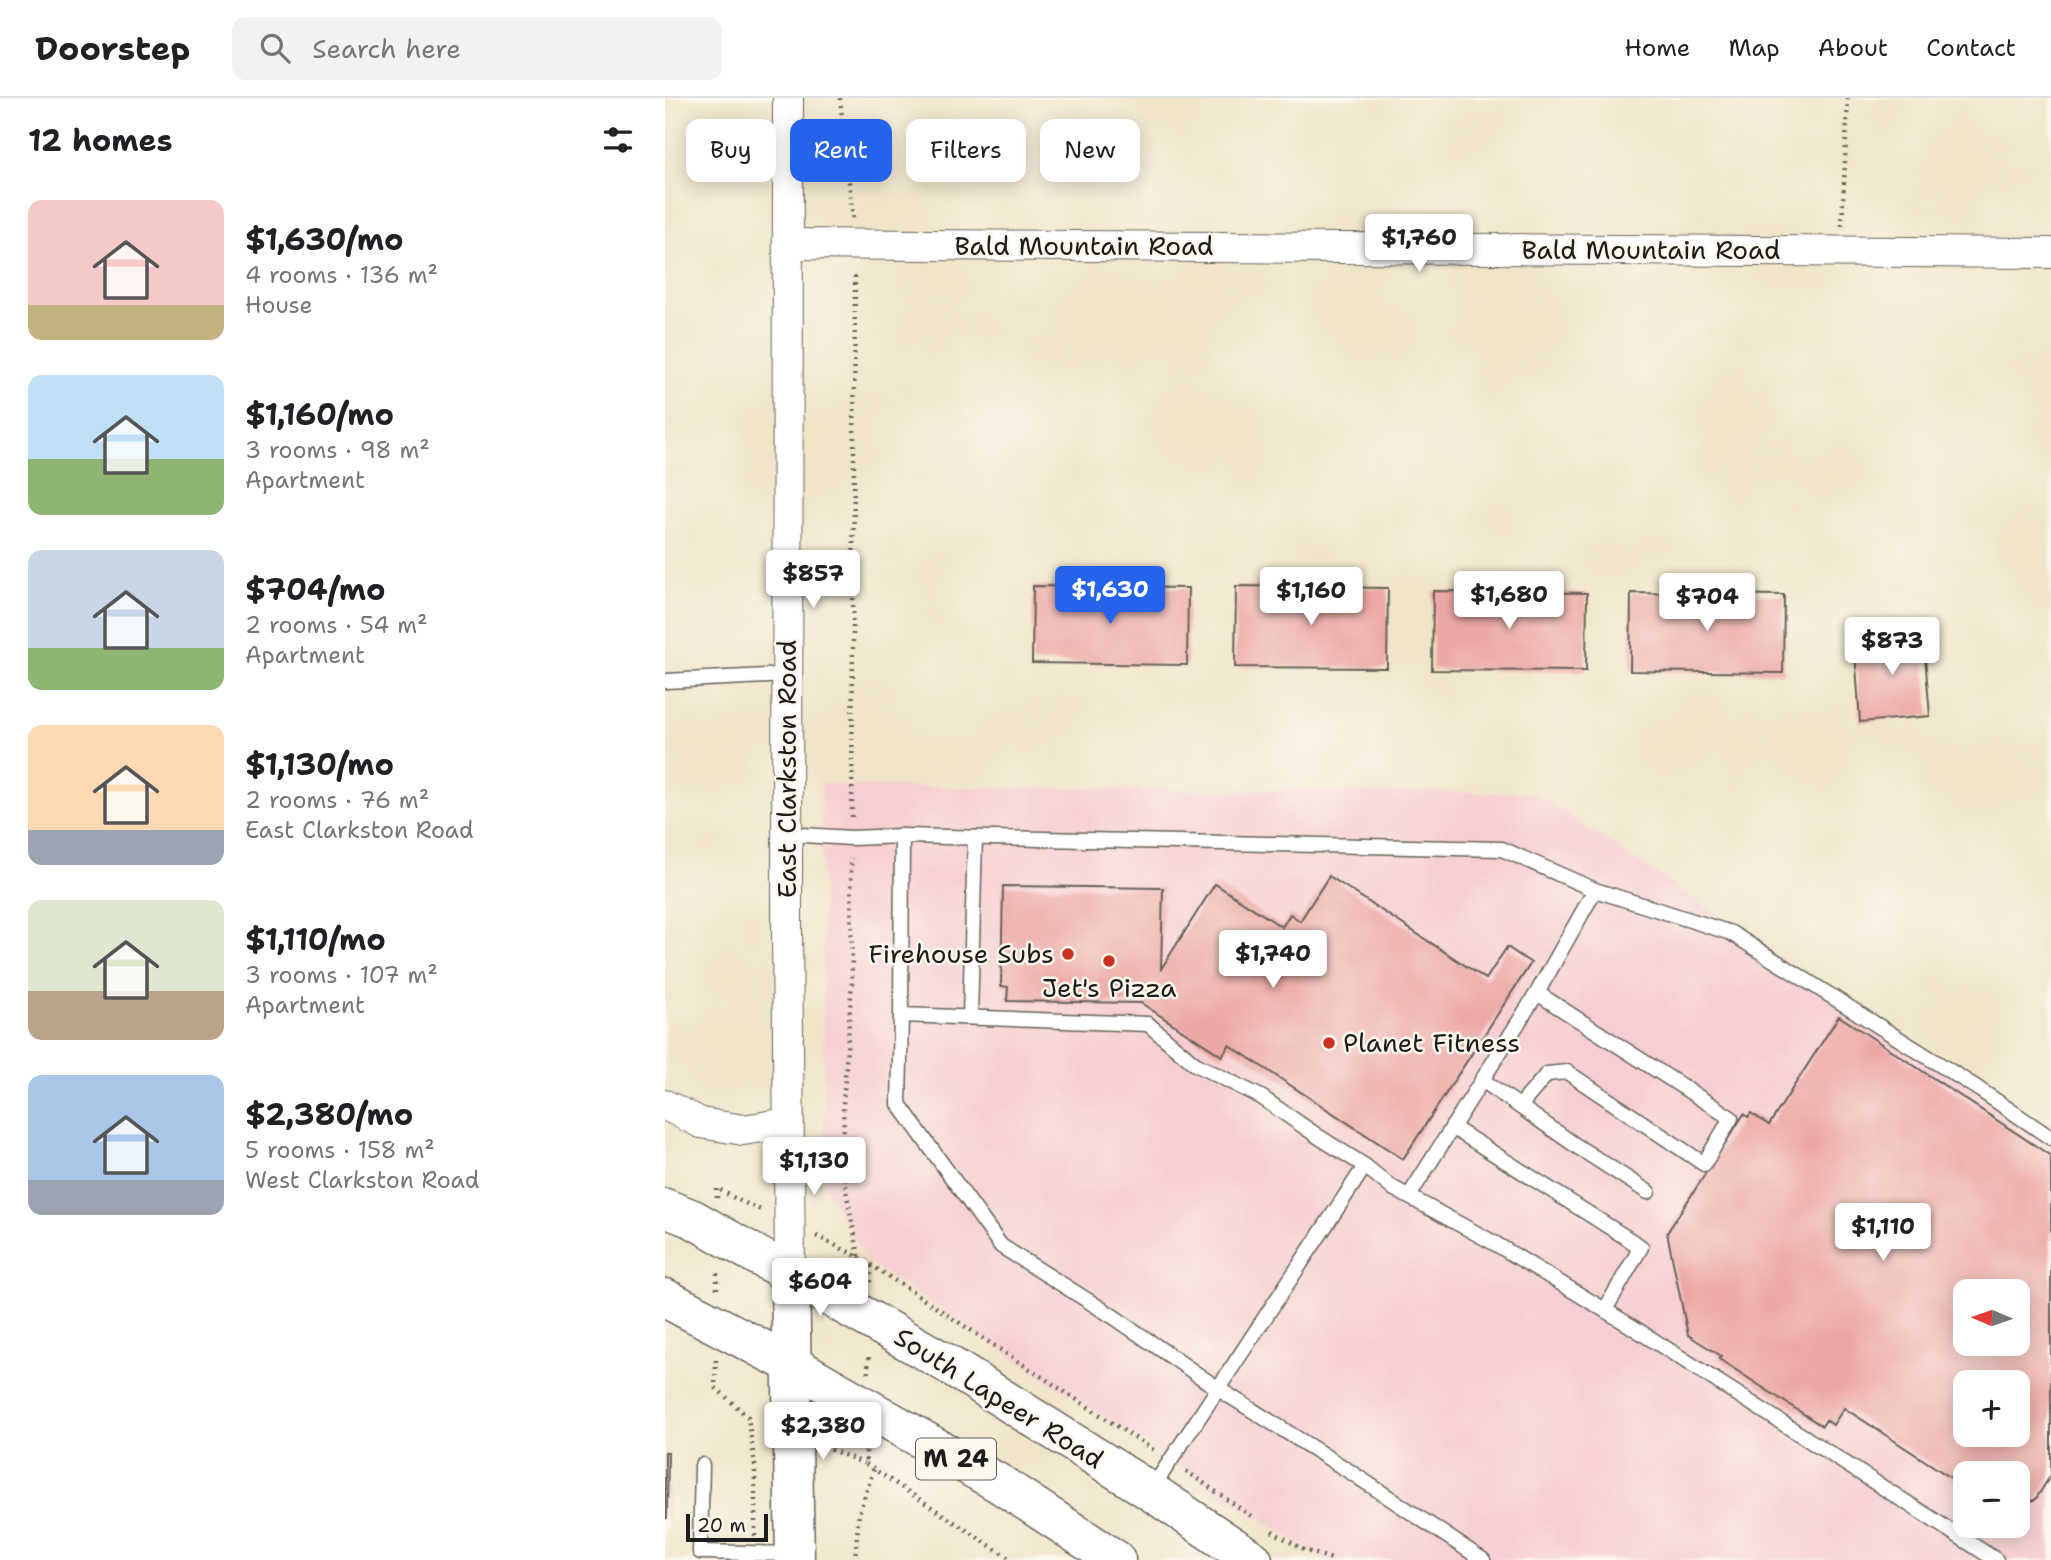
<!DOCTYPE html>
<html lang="en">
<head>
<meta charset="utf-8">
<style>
	:root { --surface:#fff; --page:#f2f2f2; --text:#202124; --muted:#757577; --line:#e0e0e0; --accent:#2563eb }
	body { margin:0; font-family:"Shantell Sans",sans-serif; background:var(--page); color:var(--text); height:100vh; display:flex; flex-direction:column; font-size:26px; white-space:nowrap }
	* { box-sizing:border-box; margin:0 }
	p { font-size:23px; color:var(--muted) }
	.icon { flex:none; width:38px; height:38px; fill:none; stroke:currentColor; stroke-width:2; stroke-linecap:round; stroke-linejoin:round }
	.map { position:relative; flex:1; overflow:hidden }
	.drawer { display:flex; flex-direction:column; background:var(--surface); width:665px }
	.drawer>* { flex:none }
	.hud { position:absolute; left:21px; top:21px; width:665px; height:63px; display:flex; gap:14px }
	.needle { width:46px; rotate:272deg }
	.controls { position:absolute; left:1288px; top:1181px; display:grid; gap:14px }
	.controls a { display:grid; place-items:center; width:77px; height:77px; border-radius:14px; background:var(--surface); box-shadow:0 4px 18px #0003; font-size:35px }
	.scale { position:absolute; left:21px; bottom:18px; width:82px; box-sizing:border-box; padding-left:7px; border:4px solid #1c1c1c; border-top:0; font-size:19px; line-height:24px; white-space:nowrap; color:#1c1c1c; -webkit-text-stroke:5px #fbf7ec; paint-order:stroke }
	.price { position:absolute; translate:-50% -60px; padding:0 16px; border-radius:7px; background:#fff; color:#222; font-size:23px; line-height:46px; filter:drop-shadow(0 2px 4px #0008) }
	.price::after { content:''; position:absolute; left:50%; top:42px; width:21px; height:16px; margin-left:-10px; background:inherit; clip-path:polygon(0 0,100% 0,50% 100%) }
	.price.selected { background:var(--accent); color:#fff }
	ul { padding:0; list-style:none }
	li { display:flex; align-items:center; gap:21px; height:175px; padding:0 28px }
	li span { display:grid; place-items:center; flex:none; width:196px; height:140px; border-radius:14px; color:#555 }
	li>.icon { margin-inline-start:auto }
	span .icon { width:84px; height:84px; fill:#fffc; stroke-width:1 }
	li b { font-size:30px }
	h2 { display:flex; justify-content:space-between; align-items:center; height:84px; padding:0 28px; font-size:30px }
	.chip { padding:0 24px; border-radius:14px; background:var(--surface); box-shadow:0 4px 18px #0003; font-size:24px; line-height:63px }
	.chip.selected { background:var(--accent); color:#fff }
	header { display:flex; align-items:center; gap:42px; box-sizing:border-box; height:98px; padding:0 35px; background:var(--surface); border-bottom:2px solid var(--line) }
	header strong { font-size:33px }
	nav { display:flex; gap:38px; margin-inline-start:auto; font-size:24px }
	.search { width:490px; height:63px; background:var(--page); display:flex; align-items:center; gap:18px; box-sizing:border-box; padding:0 24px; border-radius:14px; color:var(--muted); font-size:26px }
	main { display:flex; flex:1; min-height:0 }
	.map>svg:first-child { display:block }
	.built { fill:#f7cfd2; fill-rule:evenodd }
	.building { fill:#eda8a5; fill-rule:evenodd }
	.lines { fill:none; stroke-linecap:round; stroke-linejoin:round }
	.lane-casing { stroke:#666259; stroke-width:17 }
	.street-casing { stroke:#666259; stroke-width:32 }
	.secondary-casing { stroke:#666259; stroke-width:41 }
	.primary-casing { stroke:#666259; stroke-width:41 }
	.path { stroke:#666259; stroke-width:4.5; stroke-dasharray:2 5; stroke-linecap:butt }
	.lane { stroke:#fff; stroke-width:14 }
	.street { stroke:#fff; stroke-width:30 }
	.secondary { stroke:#fff; stroke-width:38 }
	.primary { stroke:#fff; stroke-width:38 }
	.poi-dot { fill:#c8321e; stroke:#fbf7ec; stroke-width:2.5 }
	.labels { text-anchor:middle; stroke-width:5; stroke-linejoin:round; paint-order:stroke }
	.shield { fill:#fbf7ec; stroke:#5f5e5a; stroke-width:2 }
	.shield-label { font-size:24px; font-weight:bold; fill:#1c1c1c }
	.street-label { font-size:26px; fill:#1c1c1c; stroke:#fbf7ec }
	.poi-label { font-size:26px; fill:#1c1c1c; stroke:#fbf7ec; text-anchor:end }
</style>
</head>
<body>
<header>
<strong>Doorstep</strong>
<div class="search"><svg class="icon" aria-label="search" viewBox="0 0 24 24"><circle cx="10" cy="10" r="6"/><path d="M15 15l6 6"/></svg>Search here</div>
<nav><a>Home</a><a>Map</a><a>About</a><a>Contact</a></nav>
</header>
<main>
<section class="drawer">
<h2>12 homes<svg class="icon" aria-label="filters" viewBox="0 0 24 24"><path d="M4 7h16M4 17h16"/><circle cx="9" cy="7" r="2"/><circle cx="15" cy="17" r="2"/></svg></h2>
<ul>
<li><span style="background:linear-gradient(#f6c9c9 75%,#c2b280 0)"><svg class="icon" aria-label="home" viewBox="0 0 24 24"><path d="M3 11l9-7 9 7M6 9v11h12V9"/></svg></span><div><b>$1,630/mo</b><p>4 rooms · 136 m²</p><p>House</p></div></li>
<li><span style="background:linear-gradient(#bfe0f5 60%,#8fb573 0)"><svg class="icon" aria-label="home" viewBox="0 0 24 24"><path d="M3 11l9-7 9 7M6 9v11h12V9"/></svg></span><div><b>$1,160/mo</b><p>3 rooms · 98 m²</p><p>Apartment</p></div></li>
<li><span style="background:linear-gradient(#c9d6e8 70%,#8fb573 0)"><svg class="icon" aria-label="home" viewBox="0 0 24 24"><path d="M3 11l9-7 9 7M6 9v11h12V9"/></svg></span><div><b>$704/mo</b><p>2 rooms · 54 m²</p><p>Apartment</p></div></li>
<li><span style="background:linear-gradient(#ffd9b3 75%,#9aa5b1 0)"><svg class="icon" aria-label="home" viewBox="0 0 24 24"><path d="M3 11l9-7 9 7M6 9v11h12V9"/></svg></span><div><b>$1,130/mo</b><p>2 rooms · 76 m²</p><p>East Clarkston Road</p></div></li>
<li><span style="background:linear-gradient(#dfe7d0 65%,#b9a48a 0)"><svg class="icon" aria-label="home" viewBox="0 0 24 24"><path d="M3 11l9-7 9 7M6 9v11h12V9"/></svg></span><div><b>$1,110/mo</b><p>3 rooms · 107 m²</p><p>Apartment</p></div></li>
<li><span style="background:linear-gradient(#a9c7e8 75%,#9aa5b1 0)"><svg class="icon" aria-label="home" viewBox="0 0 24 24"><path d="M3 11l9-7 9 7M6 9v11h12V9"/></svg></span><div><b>$2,380/mo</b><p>5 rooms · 158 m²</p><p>West Clarkston Road</p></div></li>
</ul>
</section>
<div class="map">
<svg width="1386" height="1462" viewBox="0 0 1386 1462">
	<rect width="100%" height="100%" fill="#fbf7ec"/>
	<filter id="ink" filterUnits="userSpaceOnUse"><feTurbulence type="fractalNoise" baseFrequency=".0143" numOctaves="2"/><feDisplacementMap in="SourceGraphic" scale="14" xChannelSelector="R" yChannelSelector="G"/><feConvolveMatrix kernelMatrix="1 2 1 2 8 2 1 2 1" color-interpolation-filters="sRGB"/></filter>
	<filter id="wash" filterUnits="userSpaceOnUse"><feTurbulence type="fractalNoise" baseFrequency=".00686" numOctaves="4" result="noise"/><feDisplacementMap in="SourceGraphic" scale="28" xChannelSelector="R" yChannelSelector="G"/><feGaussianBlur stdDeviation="1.57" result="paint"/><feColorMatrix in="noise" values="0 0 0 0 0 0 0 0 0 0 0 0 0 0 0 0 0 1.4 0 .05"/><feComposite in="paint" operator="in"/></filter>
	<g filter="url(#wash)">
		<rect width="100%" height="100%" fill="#f0e5c9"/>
		<!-- built -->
		<path class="built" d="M156,685l29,3 686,7 515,346v421h-727l-456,-297 -43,-76zM1300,1194h53v52h-53zM1300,1284h53v53h-53zM1300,1376h53v52h-53z"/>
		<g id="blocks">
			<!-- building -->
			<g class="building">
				<polygon points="368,488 523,490 522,567 367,565"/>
				<polygon points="571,488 723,490 722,570 570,569"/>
				<polygon points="768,493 922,495 921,573 767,572"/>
				<polygon points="966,495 1119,497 1118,575 965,573"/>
				<polygon points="1258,535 1265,618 1195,624 1189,540"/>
				<polygon points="664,778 821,881 842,849 866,865 738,1061 564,947 557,958 476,905 342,903 343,889 336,888 338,788 498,790 496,871 550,786 617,829 625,816 635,823"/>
				<path d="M1174,918l212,140v319l-16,25 -17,2v-28h-53v13l-121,-79 -11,17 -7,-5 -4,6 -103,-67 2,-3 -33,-21 -21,-102 77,-119 4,3 3,-4 18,12zM1300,1194h53v52h-53zM1300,1284h53v53h-53z"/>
				<polygon points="0,1354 3,1354 2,1420 0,1420"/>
			</g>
		</g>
	</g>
	<g filter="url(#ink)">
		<use href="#blocks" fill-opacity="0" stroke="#666259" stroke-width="2"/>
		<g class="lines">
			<defs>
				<g id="lane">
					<polyline points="0,583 122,577"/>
					<polyline points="122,736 186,740 237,738 837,751 930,792 1066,835 1312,990 1386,1040"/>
					<polyline points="237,738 236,917 483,926 530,966 596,999 654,1039 700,1068 726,1089 831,1146 966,1228 1331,1462"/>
					<polyline points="236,917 234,1006 336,1148 449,1219 552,1290 687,1375 818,1462"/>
					<polyline points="305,919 310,740"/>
					<polyline points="817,982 910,1047 983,1094"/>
					<polyline points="855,1008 882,976 902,974 1039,1066 1066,1020 872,895"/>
					<polyline points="787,1029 976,1149 940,1212"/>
					<polyline points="744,1098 872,895 930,792"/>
					<polyline points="37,1367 35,1454 128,1456"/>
					<polyline points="486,1392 700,1068"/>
				</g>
				<g id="street">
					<polyline points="123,0 122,830 125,1174"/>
					<polyline points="123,146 1386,155"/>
					<polyline points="0,1007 36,1025 78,1032 123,1025"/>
				</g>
				<polyline id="secondary" points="125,1174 130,1462"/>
				<g id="primary">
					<polyline points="0,1110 28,1121 281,1265 485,1393 588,1462"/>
					<polyline points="0,1200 126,1266 335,1386 451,1462"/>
				</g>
			</defs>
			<!-- lane casing -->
			<use href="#lane" class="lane-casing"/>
			<!-- street casing -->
			<use href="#street" class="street-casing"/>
			<!-- secondary casing -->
			<use href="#secondary" class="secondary-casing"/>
			<!-- primary casing -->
			<use href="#primary" class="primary-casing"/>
			<!-- path -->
			<g class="path">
				<polyline points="175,0 188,121"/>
				<polyline points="1177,128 1183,0"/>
				<polyline points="187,719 190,175"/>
				<polyline points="52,1100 52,1090 71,1101 98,1113"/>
				<polyline points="151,1138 194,1159 180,1087 178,1006 187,884 186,760"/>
				<polyline points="194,1159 490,1353"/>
				<polyline points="205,1184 206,1167"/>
				<polyline points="52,1191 52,1171"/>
				<polyline points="51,1262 50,1289 83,1319 90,1367 90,1438"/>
				<polyline points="203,1275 204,1256"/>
				<polyline points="159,1349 201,1366 201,1347"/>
				<polyline points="201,1366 347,1462"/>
				<polyline points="521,1373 589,1420"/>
				<polyline points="607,1433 639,1452 670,1462"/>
				<polyline points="190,1462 194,1415 209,1371"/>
			</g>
			<!-- lane -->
			<use href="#lane" class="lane"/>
			<!-- street -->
			<use href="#street" class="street"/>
			<!-- secondary -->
			<use href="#secondary" class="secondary"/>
			<!-- primary -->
			<use href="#primary" class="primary"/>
		</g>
	</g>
	<!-- markers -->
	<g class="poi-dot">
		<circle cx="403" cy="856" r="7"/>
		<circle cx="444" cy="863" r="7"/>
		<circle cx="664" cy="945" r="7"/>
	</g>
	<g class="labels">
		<!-- shield labels -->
		<rect class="shield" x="251" y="1340.5" width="80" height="41" rx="5"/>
		<g class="shield-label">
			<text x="291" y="1369">M 24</text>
		</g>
		<!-- street labels -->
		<g class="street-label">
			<text x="419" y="157">Bald Mountain Road</text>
			<text x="986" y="161">Bald Mountain Road</text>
			<text transform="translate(122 671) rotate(-90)" y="9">East Clarkston Road</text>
			<text transform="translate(334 1300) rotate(32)" y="9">South Lapeer Road</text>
		</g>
		<!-- poi labels -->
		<g class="poi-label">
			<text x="389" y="865">Firehouse Subs</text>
			<text x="444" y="899" text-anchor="middle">Jet's Pizza</text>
			<text x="678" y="954" text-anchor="start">Planet Fitness</text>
		</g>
	</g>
</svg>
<div class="controls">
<a><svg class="needle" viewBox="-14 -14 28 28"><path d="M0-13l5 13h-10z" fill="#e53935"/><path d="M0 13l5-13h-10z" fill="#757577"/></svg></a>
<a>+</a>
<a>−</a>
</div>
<div class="scale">20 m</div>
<b class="price" style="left:754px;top:176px">$1,760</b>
<b class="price" style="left:148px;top:512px">$857</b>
<b class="price selected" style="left:445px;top:528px">$1,630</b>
<b class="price" style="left:646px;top:529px">$1,160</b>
<b class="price" style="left:844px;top:533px">$1,680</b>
<b class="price" style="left:1042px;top:535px">$704</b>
<b class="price" style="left:1227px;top:579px">$873</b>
<b class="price" style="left:608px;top:892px">$1,740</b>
<b class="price" style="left:149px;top:1099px">$1,130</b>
<b class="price" style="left:1218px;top:1165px">$1,110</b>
<b class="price" style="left:155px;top:1220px">$604</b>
<b class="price" style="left:158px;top:1364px">$2,380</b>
<div class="hud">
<a class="chip">Buy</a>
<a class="chip selected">Rent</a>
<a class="chip">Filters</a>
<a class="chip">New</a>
</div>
</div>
</main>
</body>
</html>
